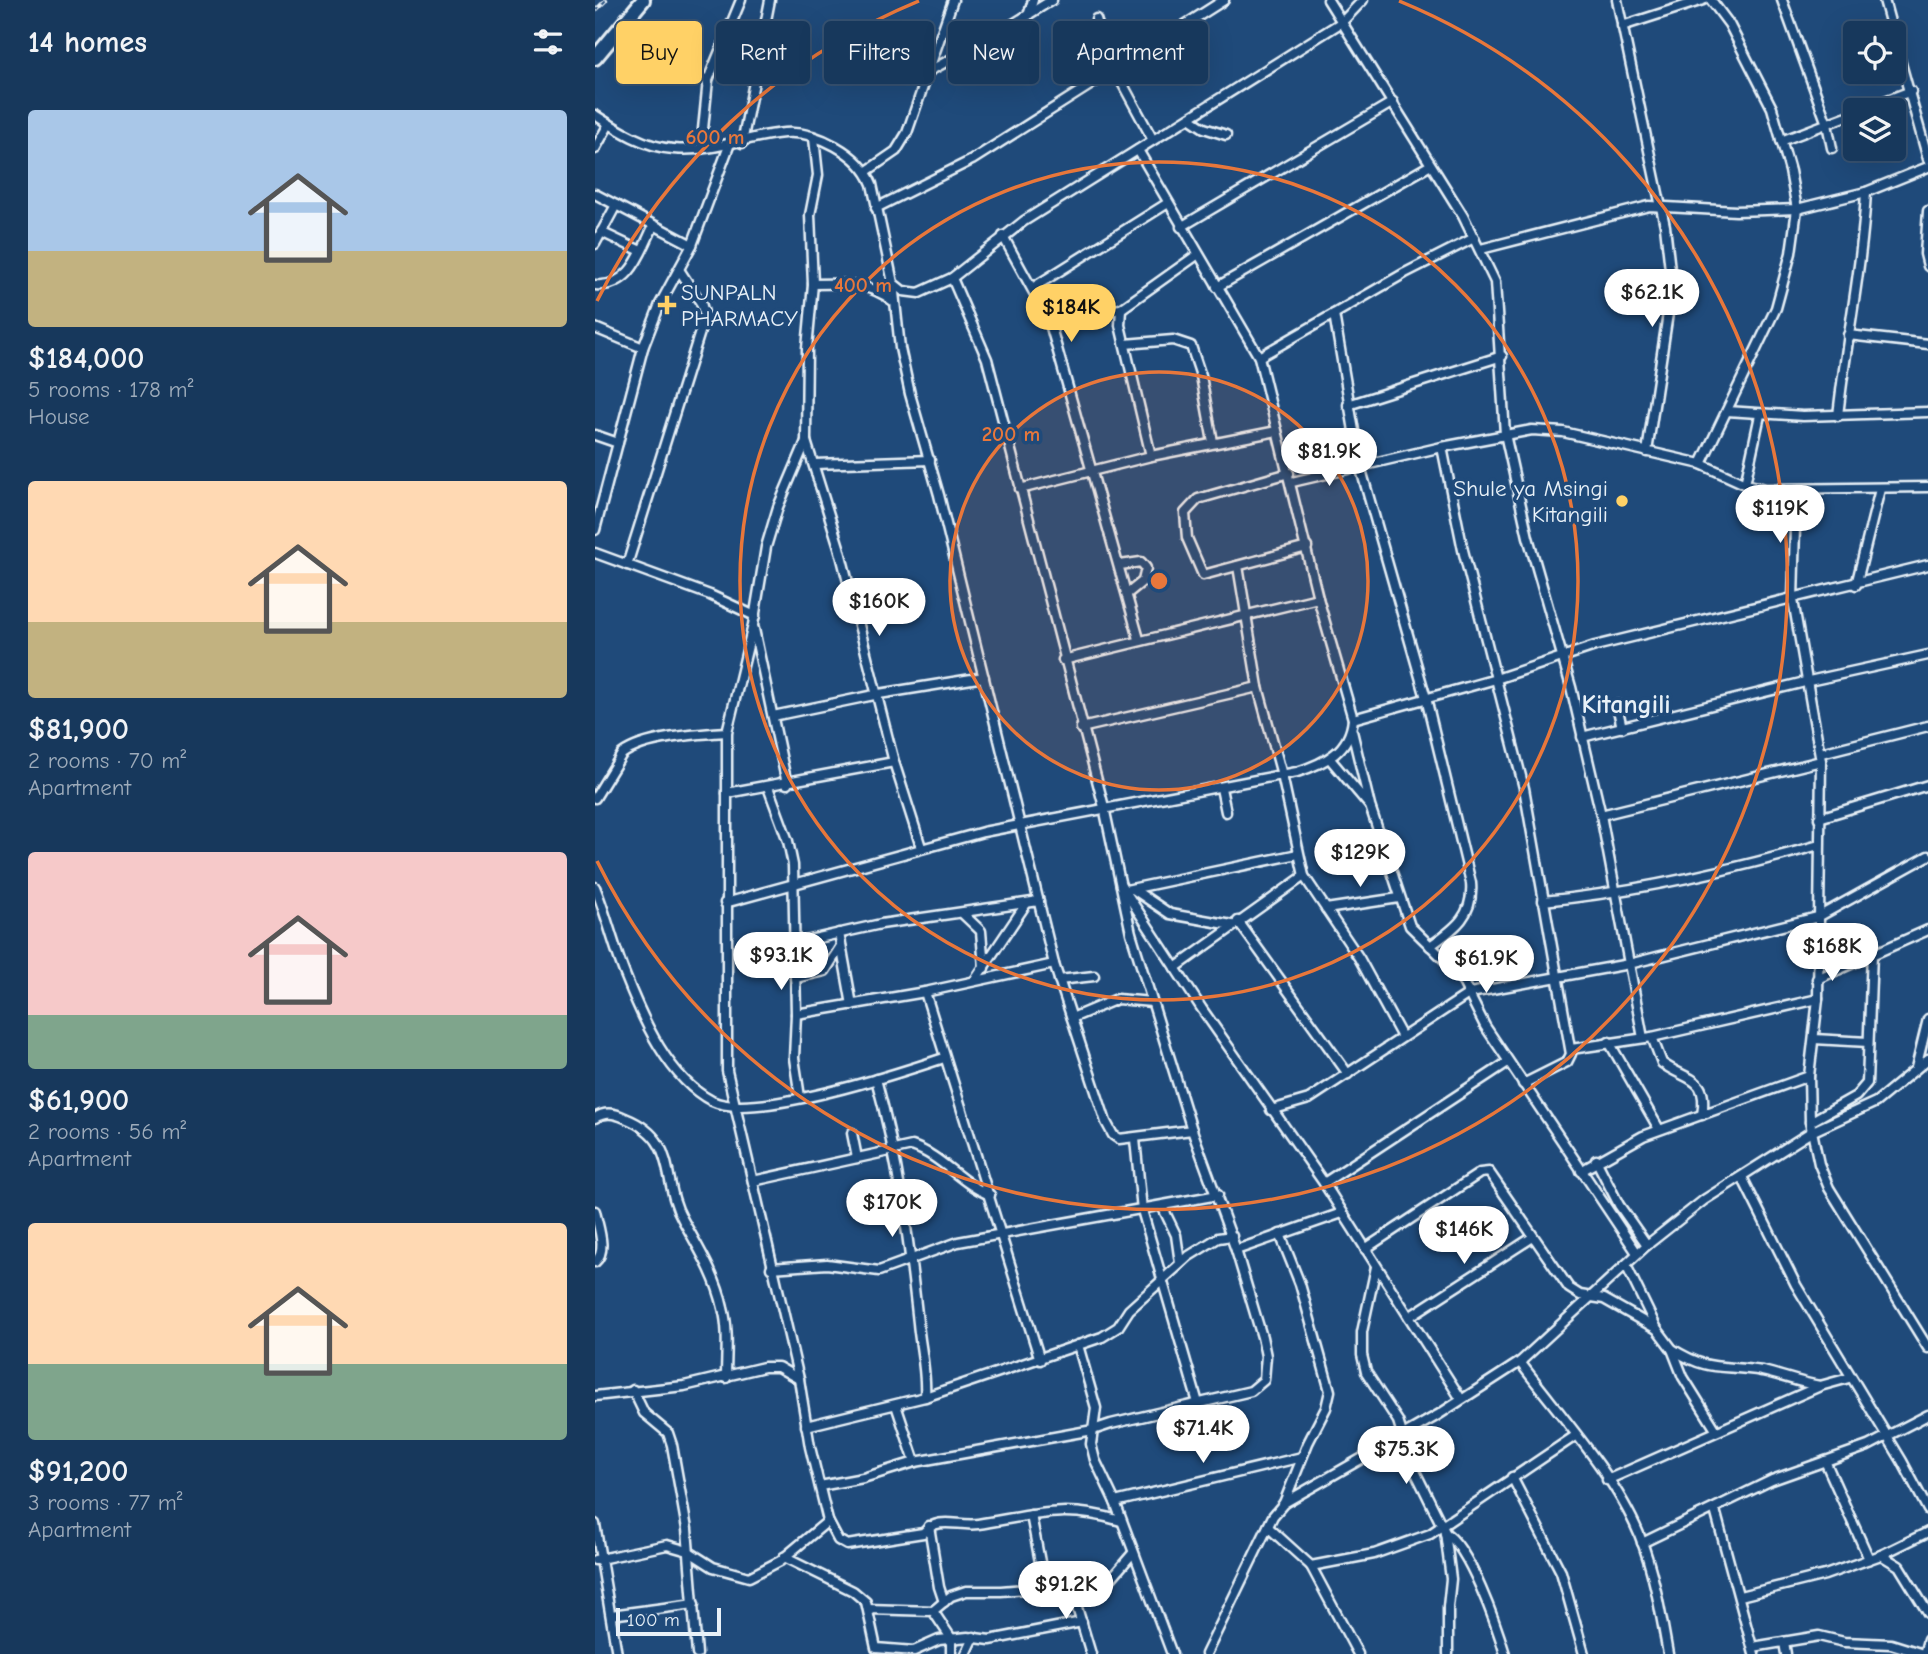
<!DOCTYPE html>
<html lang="en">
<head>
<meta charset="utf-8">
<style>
	:root { --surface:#17385c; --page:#203f62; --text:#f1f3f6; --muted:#9eacbb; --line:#365272; --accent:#ffd166 }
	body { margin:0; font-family:"Comic Neue",sans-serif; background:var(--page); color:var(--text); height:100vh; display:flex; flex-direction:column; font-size:26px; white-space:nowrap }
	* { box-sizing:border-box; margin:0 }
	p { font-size:23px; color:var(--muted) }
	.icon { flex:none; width:38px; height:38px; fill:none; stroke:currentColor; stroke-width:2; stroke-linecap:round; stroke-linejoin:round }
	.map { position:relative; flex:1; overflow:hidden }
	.details { display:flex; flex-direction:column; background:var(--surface); width:595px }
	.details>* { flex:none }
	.guide { position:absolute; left:21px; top:21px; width:665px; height:63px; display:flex; gap:14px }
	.controls { position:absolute; left:1248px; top:21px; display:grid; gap:14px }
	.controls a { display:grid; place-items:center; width:63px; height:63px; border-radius:7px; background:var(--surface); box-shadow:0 7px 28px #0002,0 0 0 2px var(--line); font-size:35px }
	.scale { position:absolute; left:21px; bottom:18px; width:105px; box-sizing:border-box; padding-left:7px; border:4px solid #e8f1f8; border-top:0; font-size:19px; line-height:24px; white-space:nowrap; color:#e8f1f8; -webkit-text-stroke:5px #1f4a7a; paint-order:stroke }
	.price { position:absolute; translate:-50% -60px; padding:0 16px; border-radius:24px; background:#fff; color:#222; font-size:23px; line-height:46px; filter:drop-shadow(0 2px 4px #0008) }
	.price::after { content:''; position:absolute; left:50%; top:42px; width:21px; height:16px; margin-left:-10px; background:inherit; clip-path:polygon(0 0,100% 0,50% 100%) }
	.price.on { background:var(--accent); color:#111 }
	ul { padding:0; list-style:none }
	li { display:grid; align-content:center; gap:14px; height:371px; padding:0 28px }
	li span { display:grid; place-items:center; height:217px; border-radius:7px; color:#555 }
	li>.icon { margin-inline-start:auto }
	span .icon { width:126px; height:126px; fill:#fffc; stroke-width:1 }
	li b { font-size:30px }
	h2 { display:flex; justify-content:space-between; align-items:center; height:84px; padding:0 28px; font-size:30px }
	.chip { padding:0 24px; border-radius:7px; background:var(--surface); box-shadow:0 7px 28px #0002,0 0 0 2px var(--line); font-size:24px; line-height:63px }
	.chip.on { background:var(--accent); color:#111 }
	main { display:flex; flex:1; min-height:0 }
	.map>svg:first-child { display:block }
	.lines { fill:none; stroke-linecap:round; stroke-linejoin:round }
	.minor-casing { stroke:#e8f1f8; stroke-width:13 }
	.highway-casing { stroke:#e8f1f8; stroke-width:18 }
	.minor { stroke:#1f4a7a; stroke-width:8 }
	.highway { stroke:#1f4a7a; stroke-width:12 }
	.rail-casing { stroke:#e8f1f8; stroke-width:4.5 }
	.rail { stroke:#1f4a7a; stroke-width:2; stroke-dasharray:5; stroke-linecap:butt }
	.ring { fill:none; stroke:#e8773b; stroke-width:3.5 }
	.poi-dot { fill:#ffd166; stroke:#1f4a7a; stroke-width:2.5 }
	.labels { text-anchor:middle; stroke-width:7; stroke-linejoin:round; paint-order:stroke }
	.poi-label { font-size:23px; fill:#e8f1f8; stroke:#1f4a7a; text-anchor:start }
	.quarter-label { font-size:26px; font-weight:bold; fill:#e8f1f8; stroke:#1f4a7a }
	.centre { fill:#e8773b; stroke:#1f4a7a; stroke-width:3.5 }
	.ring-label { font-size:21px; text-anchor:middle; font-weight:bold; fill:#e8773b; stroke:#1f4a7a; stroke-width:7; stroke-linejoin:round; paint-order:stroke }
</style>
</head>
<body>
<main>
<section class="details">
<h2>14 homes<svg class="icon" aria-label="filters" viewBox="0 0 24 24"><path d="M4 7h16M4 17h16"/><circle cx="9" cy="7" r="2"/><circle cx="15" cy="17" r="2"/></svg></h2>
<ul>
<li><span style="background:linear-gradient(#a9c7e8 65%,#c2b280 0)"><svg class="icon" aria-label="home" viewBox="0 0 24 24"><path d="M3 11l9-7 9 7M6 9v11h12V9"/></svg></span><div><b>$184,000</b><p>5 rooms · 178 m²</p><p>House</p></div></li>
<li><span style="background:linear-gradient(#ffd9b3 65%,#c2b280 0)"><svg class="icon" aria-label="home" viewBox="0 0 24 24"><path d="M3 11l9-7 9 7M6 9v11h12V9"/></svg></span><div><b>$81,900</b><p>2 rooms · 70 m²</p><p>Apartment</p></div></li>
<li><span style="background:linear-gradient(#f6c9c9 75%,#7fa58c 0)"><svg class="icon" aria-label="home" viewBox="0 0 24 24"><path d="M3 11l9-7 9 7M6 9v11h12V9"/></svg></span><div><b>$61,900</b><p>2 rooms · 56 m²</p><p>Apartment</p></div></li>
<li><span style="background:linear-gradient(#ffd9b3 65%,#7fa58c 0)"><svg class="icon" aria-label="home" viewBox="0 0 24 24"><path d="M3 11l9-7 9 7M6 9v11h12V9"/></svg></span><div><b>$91,200</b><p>3 rooms · 77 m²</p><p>Apartment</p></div></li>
</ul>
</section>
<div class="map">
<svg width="1333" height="1654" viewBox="0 0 1333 1654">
	<rect width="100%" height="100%" fill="#1f4a7a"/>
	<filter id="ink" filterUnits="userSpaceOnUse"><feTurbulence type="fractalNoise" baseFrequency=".0143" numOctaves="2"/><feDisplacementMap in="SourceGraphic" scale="14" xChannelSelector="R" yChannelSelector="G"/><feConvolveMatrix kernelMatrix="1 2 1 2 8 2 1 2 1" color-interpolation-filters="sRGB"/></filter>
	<g filter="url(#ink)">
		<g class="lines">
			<defs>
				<g id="minor">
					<polyline points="733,0 868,216 900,282 910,434 933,537 976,687 1006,815 1048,1038"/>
					<polyline points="1022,0 1070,226 1077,287 1052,452"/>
					<polyline points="1187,0 1232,124 1237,148"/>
					<polyline points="1289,0 1298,33"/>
					<polyline points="433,16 438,0"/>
					<polyline points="501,19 513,57 558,140"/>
					<polyline points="1027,26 1108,0"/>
					<polyline points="23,30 70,63 113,80"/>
					<polyline points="1298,35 1333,159"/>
					<polyline points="336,70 397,37 457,0"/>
					<polyline points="1266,110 1316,91"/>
					<path d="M0,115c23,15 50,32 78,34 42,4 72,-13 111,-16 32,-3 76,21 88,51l21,99 10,8 16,2 33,-15 72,-57 318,-199 21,-22"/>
					<polyline points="594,118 609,128 631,135"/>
					<path d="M219,138l4,37 -8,40 3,69 -6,64 -1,93 -28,66 -12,40 -13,78 -26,107v339l72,308 11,68 18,74 10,19 9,5 76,-12c16,-18 35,-6 55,-9 57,-9 86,-20 143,-3"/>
					<polyline points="1186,141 1260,113"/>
					<polyline points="147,143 175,0"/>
					<polyline points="0,149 14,124"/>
					<polyline points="106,149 113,80 146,0"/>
					<polyline points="272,171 301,151 312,133 358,0"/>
					<polyline points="0,194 97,245"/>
					<polyline points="281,208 377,160 629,0"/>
					<polyline points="1333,211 1330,254 1333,266"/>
					<polyline points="586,227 798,102"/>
					<polyline points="6,232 46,251"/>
					<polyline points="408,236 454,320 544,639"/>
					<polyline points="0,244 21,205"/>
					<polyline points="886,249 1054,206 1141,211 1202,209 1271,192 1333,167"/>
					<polyline points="357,278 392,359 509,807 536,933 597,1130 641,1250 667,1337 671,1356 669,1380 656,1391 516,1424 498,1430 496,1444 500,1460 520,1502 577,1654"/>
					<polyline points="298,283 305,348 315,394 344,495 459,964 511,1122 518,1135 524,1139 597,1130"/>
					<path d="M218,284c30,-1 56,-2 80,17"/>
					<path d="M0,285c35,3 45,-31 58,-58"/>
					<polyline points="439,287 573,203"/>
					<polyline points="622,287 834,166"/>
					<path d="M739,314l26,152 66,232 45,185c3,33 -17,46 -41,63"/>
					<polyline points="454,320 526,309"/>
					<polyline points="0,328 48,348"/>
					<polyline points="1253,335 1333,344"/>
					<polyline points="530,344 578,340 596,346 606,376 618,442"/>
					<polyline points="664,357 810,273 879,238"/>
					<polyline points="753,405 907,356"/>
					<polyline points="1132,411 1208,416 1333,412"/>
					<path d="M1243,416c8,-75 24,-148 28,-224"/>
					<polyline points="0,435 23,443"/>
					<polyline points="211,441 244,547 299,762 326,847"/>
					<polyline points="847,447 868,550 929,788 976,1054 972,1062 928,1084"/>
					<polyline points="556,456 525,325 526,309 602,255"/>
					<polyline points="220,464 335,460"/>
					<polyline points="1106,464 1181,308 1196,253 1202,209 1195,171 1177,108 1134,24 1116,0"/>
					<polyline points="694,473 603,499 590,513 592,538 608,575 712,547"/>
					<polyline points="697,482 847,447 937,430 968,432 1106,464 1150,484 1171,489 1333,487"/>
					<polyline points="1150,484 1165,415"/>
					<polyline points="425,489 556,456 682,431"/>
					<polyline points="1201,491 1198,600 1226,761 1223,999 1214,1076 1215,1122 1224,1164 1234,1188 1333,1348"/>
					<polyline points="0,530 48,348 65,304 97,245 134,146"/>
					<polyline points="0,553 115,595 160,616"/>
					<polyline points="32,565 110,316 106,303 85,271"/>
					<polyline points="525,565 546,562 551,568 548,581 532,594"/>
					<polyline points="643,566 663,687 687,775 709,876 764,958 807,1037"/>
					<polyline points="1261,585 1285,489"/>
					<polyline points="159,629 192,784"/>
					<polyline points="468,660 723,598"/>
					<polyline points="1022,705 1027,728"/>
					<polyline points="178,716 284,694 389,677"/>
					<polyline points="758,719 901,679 1000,646 1333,565"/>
					<polyline points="486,728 663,687"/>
					<polyline points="757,731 775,806 815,926 864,974 890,1026 1042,1253"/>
					<polyline points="987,737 1214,681 1333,655"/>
					<polyline points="1226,753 1333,726"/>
					<polyline points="735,759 774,805"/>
					<polyline points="173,787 193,841 198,865 201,1014 199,1058 205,1097"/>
					<polyline points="626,788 631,812"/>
					<polyline points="132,793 299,762"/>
					<path d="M0,798l27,-44c23,-17 76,-20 105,-22"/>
					<polyline points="1006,815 1226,761"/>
					<polyline points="1224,818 1333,785"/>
					<polyline points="526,885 607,1009 729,1183 866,1399"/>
					<path d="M0,887c12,29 19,61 31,90 17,43 43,102 86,124 40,20 187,-28 232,-43"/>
					<polyline points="538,889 575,914 637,925"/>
					<polyline points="531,890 703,854"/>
					<path d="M948,901c94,-9 185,-30 276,-56"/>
					<path d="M130,903l258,-71 314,-60c28,-9 53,-21 56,-53l-35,-121 -59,-241 -121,-207"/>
					<polyline points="731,909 804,898"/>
					<polyline points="367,913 386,931 389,968"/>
					<polyline points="643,921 753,1074"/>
					<polyline points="244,933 257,1005"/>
					<polyline points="201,943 286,924 444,901"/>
					<polyline points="580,968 709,876"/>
					<polyline points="200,978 230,971 246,946"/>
					<polyline points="1222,979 1333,930"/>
					<polyline points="380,980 431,904"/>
					<polyline points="464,980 499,976"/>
					<polyline points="330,992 445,1360"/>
					<polyline points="201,1014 330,992 459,964"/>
					<polyline points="477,1018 522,999 557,1002"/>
					<path d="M1057,1037l10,26c24,18 47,12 40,52"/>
					<polyline points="1219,1039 1273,1042"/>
					<polyline points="1014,1042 1064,1129"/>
					<polyline points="976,1049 1057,1037 1223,999"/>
					<polyline points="1321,1068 1333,1019"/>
					<path d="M281,1079c22,79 33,162 42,244 2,24 9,49 7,74"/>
					<polyline points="676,1110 714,1099 875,993 1034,964 1223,917 1333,856"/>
					<path d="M0,1118c10,-7 20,-5 30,0 55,22 35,62 58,102 16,29 33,56 40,88 6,22 3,47 3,70"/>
					<polyline points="1215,1122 1261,1096 1272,1083 1277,953"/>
					<polyline points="257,1133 262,1158"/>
					<polyline points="540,1139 547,1210 603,1403"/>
					<polyline points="1001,1160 1024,1205 1052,1245"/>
					<polyline points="986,1171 1048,1136 1214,1076"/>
					<polyline points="1147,1177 1201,1285 1307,1461 1333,1510"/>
					<path d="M158,1181l159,-35c30,10 49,38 78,49"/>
					<polyline points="729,1183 913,1062"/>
					<polyline points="567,1206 581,1235 585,1263"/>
					<path d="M0,1211c3,16 13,40 0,51"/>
					<polyline points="685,1234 705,1284 735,1391 731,1408 713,1443 689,1503"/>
					<polyline points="770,1249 885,1173 894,1172 974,1288 985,1295 1009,1299 1062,1329"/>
					<polyline points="641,1250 747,1213"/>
					<polyline points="1031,1265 1062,1329 1077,1349 1088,1377 1121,1430"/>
					<polyline points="781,1267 767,1332 767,1355 771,1372 803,1421 816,1463 850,1532 856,1579 853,1607 853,1654"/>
					<polyline points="176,1268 232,1264 284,1271 363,1242 623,1195"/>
					<polyline points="814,1317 938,1237"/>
					<path d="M1077,1349c38,24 50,15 90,22 19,4 38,12 58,15"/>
					<path d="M925,1362c39,52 94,112 119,172 15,37 22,81 29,120"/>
					<polyline points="38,1390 49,1413 73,1433 77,1445 92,1529 102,1654"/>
					<polyline points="0,1396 89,1386 169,1367 183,1367 204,1379"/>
					<polyline points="301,1405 320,1462"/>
					<polyline points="211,1426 330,1397 507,1337 523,1327 534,1310 594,1256 623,1238 637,1236"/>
					<polyline points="1230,1461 1274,1559"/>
					<polyline points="917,1477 966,1572 989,1654"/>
					<polyline points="1012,1480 1225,1386 1254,1378"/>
					<polyline points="225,1486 268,1478 320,1462 498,1430 501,1408 483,1345"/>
					<polyline points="520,1502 707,1457"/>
					<polyline points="1120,1510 1159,1654"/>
					<polyline points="436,1515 445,1562 445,1587"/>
					<polyline points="0,1524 22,1654"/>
					<polyline points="334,1526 344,1587 349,1602"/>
					<polyline points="673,1527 716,1566 779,1554 835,1534 980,1436"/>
					<path d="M850,1533c24,13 52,94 60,121"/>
					<polyline points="1047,1543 1177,1480 1273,1446 1333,1415"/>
					<polyline points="1286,1555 1304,1566 1333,1613"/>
					<polyline points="189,1557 258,1591 271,1602 281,1648 319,1651 344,1640 373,1637 395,1640 487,1622"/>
					<polyline points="0,1560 72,1545 93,1551 118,1567 154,1577 185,1561 233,1521"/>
					<polyline points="716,1566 763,1654"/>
					<polyline points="475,1584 496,1654"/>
					<polyline points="1145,1596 1230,1575 1286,1555 1333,1532"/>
					<polyline points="273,1609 338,1611 356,1638 356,1654"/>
					<polyline points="338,1611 356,1596 371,1591 406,1591 513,1582 538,1553"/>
					<polyline points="16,1615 99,1604"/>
					<polyline points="1189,1642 1191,1654"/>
					<polyline points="1158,1647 1224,1636 1249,1642 1296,1644 1328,1654"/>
					<polyline points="371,1654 379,1637"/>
					<polyline points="611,1654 678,1516 689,1503 843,1415 925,1362 1052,1245 1109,1200 1216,1132 1281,1102 1333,1059"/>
					<polyline points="1329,1654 1333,1640"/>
				</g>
				<polyline id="highway" points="0,58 48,0"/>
			</defs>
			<!-- minor casing -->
			<use href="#minor" class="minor-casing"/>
			<!-- highway casing -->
			<use href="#highway" class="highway-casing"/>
			<!-- minor -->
			<use href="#minor" class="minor"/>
			<!-- highway -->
			<use href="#highway" class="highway"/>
			<defs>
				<polyline id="rail" points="0,11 11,0"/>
			</defs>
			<!-- rail casing -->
			<use href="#rail" class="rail-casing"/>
			<!-- rail -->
			<use href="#rail" class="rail"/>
		</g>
	</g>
	<!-- distance rings -->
	<circle cx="564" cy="581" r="209" fill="#e8773b" fill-opacity=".12"/>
	<g class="ring">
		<circle cx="564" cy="581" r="209"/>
		<circle cx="564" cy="581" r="419"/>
		<path d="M2 301A628 628 0 0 1 324 1M804 1A628 628 0 1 1 2 861"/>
	</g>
	<!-- markers -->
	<g class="poi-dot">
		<path d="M68.5 294.5h7v7h7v7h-7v7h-7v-7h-7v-7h7z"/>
		<circle cx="1027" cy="501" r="7"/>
	</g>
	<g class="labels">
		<!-- poi labels -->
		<g class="poi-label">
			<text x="86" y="300">SUNPALN<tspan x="86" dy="26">PHARMACY</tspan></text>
			<text x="1013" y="496" text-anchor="end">Shule ya Msingi<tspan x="1013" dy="26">Kitangili</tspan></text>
		</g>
		<!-- quarter labels -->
		<g class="quarter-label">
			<text x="1031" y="713">Kitangili</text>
		</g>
	</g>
	<circle cx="564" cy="581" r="10" class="centre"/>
	<g class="ring-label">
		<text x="120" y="144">600 m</text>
		<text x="268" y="292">400 m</text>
		<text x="416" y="441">200 m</text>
	</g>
</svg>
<div class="controls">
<a><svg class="icon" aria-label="locate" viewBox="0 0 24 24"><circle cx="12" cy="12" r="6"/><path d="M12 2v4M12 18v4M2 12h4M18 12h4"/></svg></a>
<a><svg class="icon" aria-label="layers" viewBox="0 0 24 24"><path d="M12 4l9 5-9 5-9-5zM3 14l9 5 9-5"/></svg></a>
</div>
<div class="scale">100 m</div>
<b class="price" style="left:1057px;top:329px">$62.1K</b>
<b class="price on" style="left:476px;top:344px">$184K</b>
<b class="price" style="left:734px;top:488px">$81.9K</b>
<b class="price" style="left:1185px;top:545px">$119K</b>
<b class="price" style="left:284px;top:638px">$160K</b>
<b class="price" style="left:765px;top:889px">$129K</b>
<b class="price" style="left:1237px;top:983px">$168K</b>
<b class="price" style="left:186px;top:992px">$93.1K</b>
<b class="price" style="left:891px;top:995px">$61.9K</b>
<b class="price" style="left:297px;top:1239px">$170K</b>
<b class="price" style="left:869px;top:1266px">$146K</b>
<b class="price" style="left:608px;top:1465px">$71.4K</b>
<b class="price" style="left:811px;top:1486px">$75.3K</b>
<b class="price" style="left:471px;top:1621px">$91.2K</b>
<div class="guide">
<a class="chip on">Buy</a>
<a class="chip">Rent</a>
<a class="chip">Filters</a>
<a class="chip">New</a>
<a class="chip">Apartment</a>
</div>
</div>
</main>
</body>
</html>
